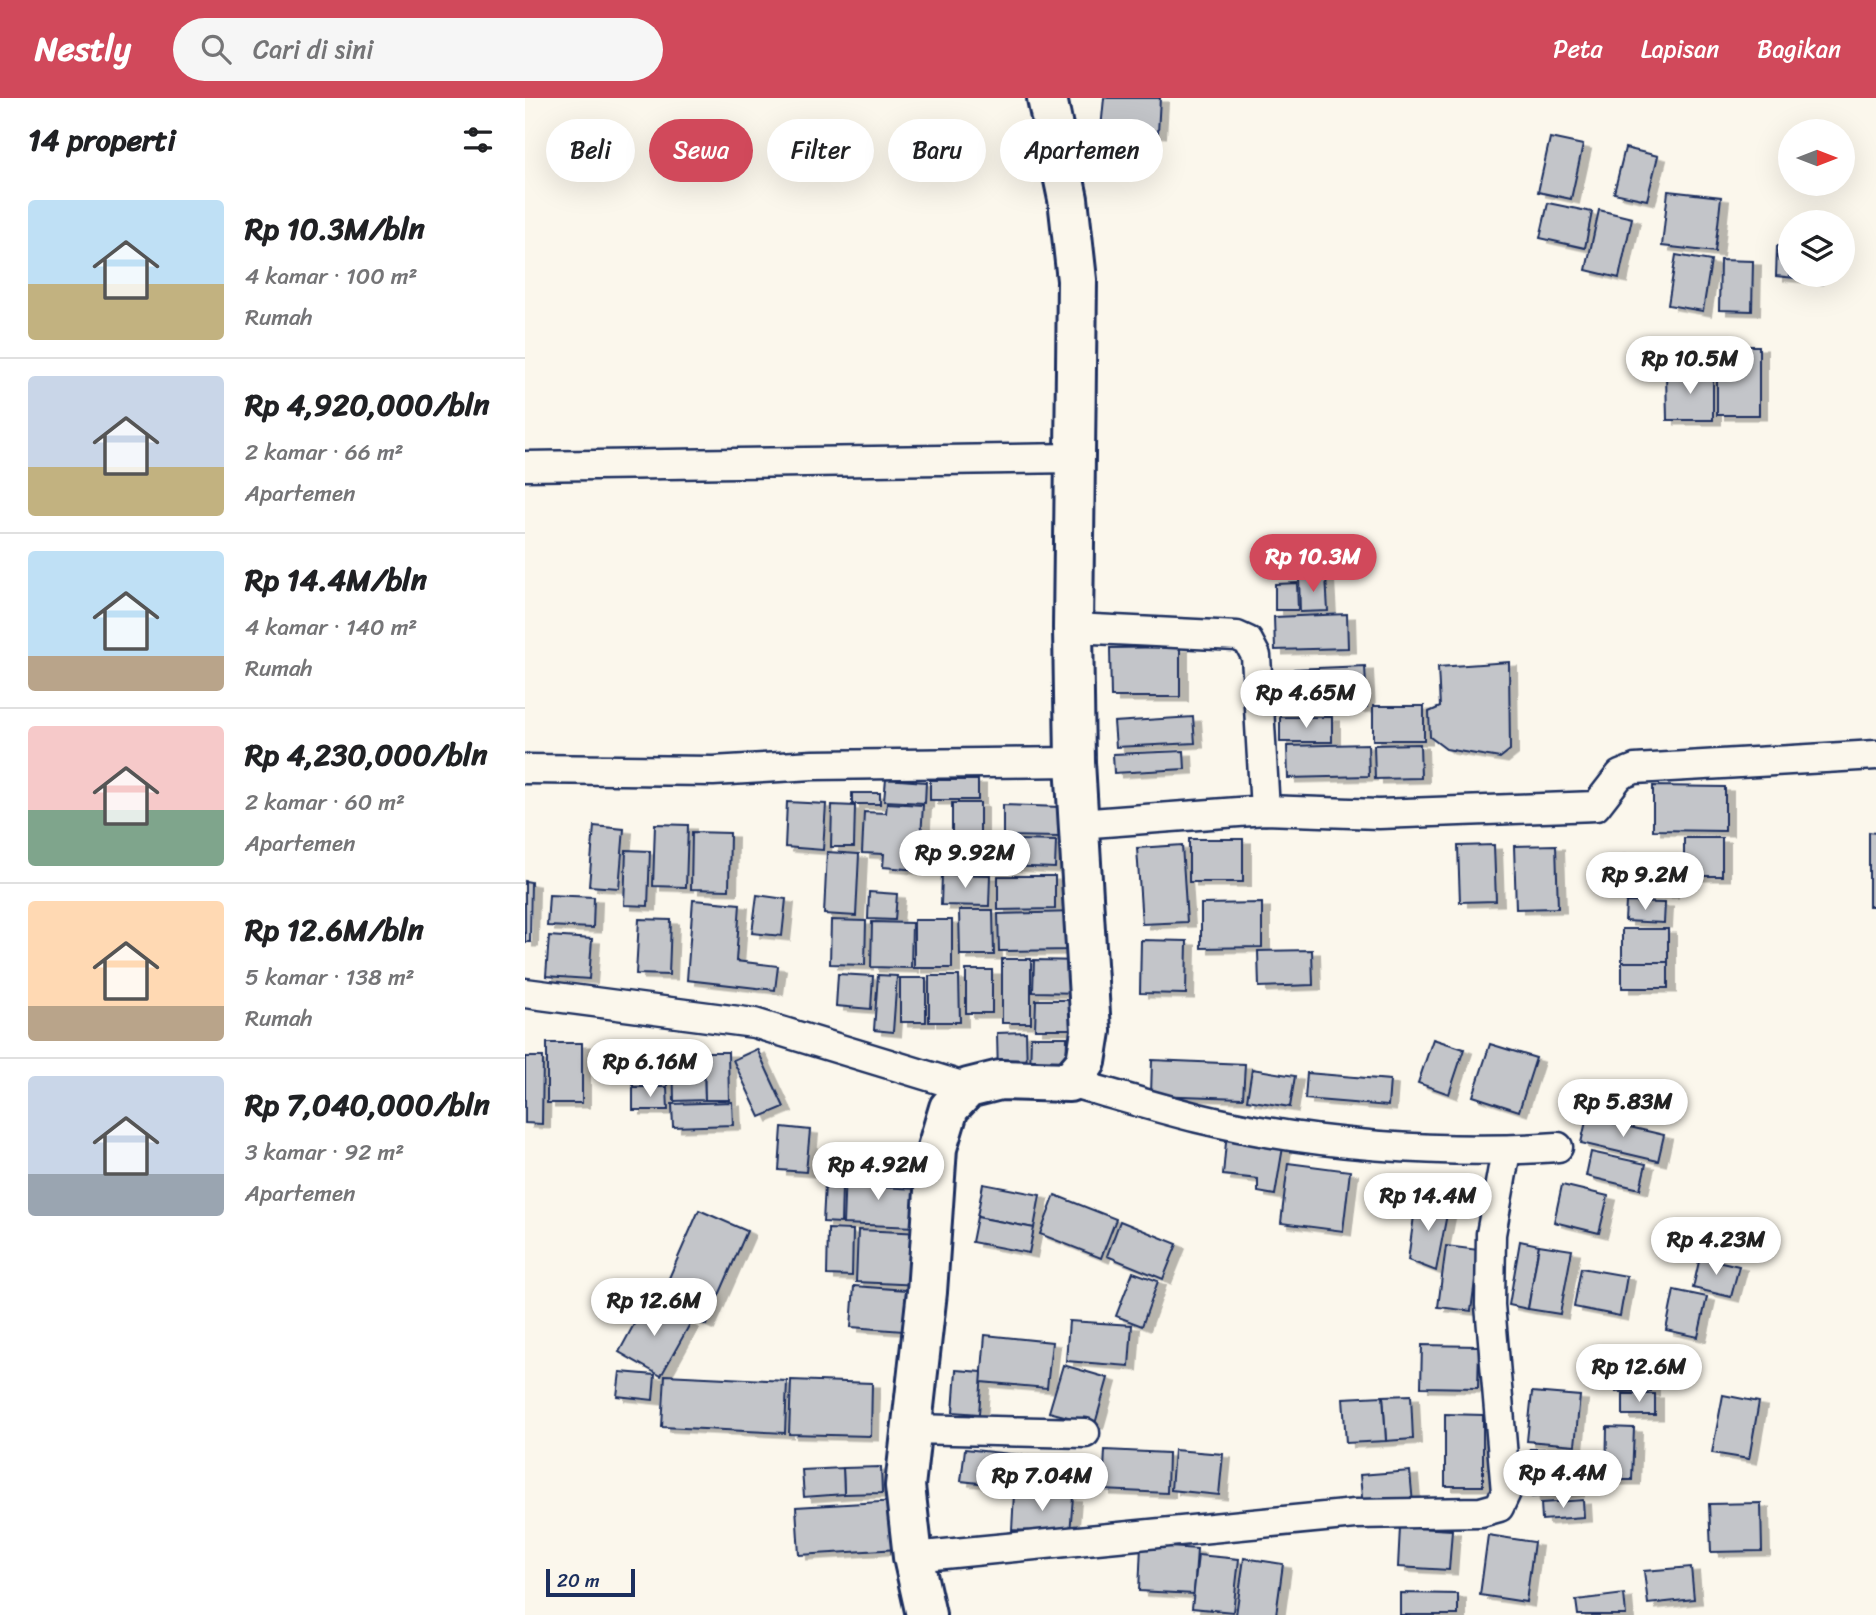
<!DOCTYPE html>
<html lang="id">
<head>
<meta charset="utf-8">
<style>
	:root { --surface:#fff; --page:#f6f6f6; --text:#202124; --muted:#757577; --line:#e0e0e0; --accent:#d1495b }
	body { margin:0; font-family:Sriracha,sans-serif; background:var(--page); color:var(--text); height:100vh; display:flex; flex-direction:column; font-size:26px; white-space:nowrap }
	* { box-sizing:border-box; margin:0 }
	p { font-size:23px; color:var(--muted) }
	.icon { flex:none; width:38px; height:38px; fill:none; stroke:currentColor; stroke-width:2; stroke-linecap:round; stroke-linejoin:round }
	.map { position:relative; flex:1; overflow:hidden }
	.sheet { display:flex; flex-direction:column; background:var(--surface); width:525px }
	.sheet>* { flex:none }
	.top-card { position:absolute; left:21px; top:21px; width:665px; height:63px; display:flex; gap:14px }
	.needle { width:46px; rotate:90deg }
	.buttons { position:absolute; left:1253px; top:21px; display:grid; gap:14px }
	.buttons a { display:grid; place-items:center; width:77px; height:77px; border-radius:50%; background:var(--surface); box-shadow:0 7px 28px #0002; font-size:35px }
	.scale { position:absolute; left:21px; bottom:18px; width:89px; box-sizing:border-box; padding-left:7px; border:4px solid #1b2f5e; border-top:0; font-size:19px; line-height:24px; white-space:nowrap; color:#1b2f5e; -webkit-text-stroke:5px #fbf7ec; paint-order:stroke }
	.price { position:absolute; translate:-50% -60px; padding:0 16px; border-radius:24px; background:#fff; color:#222; font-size:23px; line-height:46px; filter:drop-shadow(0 2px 4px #0008) }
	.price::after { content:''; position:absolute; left:50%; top:42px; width:21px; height:16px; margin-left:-10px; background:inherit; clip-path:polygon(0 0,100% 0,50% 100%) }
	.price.on { background:var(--accent); color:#fff }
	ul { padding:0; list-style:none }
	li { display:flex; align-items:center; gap:21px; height:175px; padding:0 28px }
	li+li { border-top:2px solid var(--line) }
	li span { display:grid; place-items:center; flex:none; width:196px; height:140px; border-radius:7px; color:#555 }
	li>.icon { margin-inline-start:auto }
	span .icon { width:84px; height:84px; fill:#fffc; stroke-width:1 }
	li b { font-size:30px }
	h2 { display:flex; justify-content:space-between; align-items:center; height:84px; padding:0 28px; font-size:30px }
	.pill { padding:0 24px; border-radius:32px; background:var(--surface); box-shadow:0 7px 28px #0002; font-size:24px; line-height:63px }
	.pill.on { background:var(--accent); color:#fff }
	header { display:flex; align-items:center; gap:42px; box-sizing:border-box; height:98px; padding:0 35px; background:var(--accent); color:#fff }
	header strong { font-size:33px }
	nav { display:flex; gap:38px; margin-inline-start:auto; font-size:24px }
	.search { width:490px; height:63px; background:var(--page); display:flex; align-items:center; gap:18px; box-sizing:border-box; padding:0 24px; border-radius:38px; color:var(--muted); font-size:26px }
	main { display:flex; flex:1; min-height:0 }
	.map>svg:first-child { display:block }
	.building { fill:#c3c5c9; stroke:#1b2f5e; stroke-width:2; filter:url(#shadow) }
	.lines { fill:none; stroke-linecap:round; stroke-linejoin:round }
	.street-casing { stroke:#1b2f5e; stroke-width:33 }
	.secondary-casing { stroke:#1b2f5e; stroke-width:44 }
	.street { stroke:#fbf7ec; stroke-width:28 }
	.secondary { stroke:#fbf7ec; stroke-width:38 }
</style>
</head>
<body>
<header>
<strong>Nestly</strong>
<div class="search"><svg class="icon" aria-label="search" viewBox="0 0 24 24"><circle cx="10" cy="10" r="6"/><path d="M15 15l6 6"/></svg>Cari di sini</div>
<nav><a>Peta</a><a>Lapisan</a><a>Bagikan</a></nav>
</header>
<main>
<section class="sheet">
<h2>14 properti<svg class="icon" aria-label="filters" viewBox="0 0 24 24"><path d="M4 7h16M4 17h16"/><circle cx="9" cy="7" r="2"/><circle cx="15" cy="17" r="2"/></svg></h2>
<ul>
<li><span style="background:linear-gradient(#bfe0f5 60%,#c2b280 0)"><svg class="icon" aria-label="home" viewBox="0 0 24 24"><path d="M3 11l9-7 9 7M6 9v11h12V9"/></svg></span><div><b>Rp 10.3M/bln</b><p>4 kamar · 100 m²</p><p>Rumah</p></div></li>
<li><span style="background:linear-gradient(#c9d6e8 65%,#c2b280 0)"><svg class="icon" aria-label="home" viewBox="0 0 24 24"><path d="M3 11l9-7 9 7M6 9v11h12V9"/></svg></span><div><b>Rp 4,920,000/bln</b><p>2 kamar · 66 m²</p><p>Apartemen</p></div></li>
<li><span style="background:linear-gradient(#bfe0f5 75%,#b9a48a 0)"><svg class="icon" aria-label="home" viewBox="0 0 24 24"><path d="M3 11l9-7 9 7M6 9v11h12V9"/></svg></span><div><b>Rp 14.4M/bln</b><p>4 kamar · 140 m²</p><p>Rumah</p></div></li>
<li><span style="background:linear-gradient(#f6c9c9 60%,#7fa58c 0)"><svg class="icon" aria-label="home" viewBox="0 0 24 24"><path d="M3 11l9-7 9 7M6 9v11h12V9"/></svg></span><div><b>Rp 4,230,000/bln</b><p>2 kamar · 60 m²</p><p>Apartemen</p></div></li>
<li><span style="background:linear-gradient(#ffd9b3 75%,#b9a48a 0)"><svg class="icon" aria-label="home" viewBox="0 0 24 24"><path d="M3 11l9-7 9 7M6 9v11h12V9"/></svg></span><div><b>Rp 12.6M/bln</b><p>5 kamar · 138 m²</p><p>Rumah</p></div></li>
<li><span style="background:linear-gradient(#c9d6e8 70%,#9aa5b1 0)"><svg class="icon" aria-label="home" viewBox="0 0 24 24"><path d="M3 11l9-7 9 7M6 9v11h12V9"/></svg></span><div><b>Rp 7,040,000/bln</b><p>3 kamar · 92 m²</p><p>Apartemen</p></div></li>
</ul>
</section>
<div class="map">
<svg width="1351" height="1517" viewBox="0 0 1351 1517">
	<defs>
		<filter id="shadow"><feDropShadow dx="8" dy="4.5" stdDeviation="0" flood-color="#0004"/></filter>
	</defs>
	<rect width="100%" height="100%" fill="#fbf7ec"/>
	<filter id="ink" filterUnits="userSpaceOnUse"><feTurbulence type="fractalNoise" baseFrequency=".0143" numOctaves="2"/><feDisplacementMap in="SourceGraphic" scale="14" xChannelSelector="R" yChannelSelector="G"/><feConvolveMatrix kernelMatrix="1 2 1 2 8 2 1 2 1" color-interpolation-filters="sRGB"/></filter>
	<g filter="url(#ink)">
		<!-- building -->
		<g class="building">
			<polygon points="579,0 635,0 633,35 576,31"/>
			<polygon points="1025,40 1058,47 1046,101 1013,94"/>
			<polygon points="1100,50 1133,58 1122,102 1089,95"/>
			<polygon points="1143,93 1196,99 1190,154 1137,148"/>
			<polygon points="1023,105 1067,114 1060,150 1015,140"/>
			<polygon points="1074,112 1107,120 1094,180 1061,172"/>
			<polygon points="1265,147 1265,177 1290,177 1290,182 1251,178 1252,148"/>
			<polygon points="1151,157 1186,163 1178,213 1143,207"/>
			<polygon points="1195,162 1228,163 1227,213 1194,212"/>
			<rect x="1192" y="248" width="42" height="69"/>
			<polygon points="1188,273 1188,322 1142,322 1141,274"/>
			<polygon points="801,478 803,513 775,514 774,479"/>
			<polygon points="772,485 773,512 750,512 750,486"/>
			<polygon points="822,516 823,550 750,552 749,519"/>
			<polygon points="655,549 655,599 586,599 585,550"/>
			<polygon points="984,564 985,652 975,660 921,651 905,639 904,614 915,609 913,569"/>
			<polygon points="840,568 842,609 771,612 769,571"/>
			<rect x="848" y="608" width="51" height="34"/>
			<polygon points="668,619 670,645 591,649 589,624"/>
			<rect x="755" y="619" width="52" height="25"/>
			<polygon points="843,646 844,678 763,680 762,648"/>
			<polygon points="895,646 896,680 850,681 849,647"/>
			<polygon points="659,653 660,671 589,675 588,656"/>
			<polygon points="361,681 401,684 400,705 359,703"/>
			<rect x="405" y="682" width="48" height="20"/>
			<polygon points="1128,688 1200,689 1200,733 1128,732"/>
			<rect x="327" y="695" width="28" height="11"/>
			<polygon points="262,704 301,706 298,752 260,749"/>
			<polygon points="362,705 398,707 394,772 358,769 359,756 337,755 339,714 361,715"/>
			<rect x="427" y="705" width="28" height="43"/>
			<polygon points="307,707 330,708 329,749 306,749"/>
			<polygon points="478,707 536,709 535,739 478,738"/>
			<polygon points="130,726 163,727 161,789 128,788"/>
			<polygon points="69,728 99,731 94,790 64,788"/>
			<polygon points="167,734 205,735 204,792 166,791"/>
			<polygon points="1344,734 1351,735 1351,808 1344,808"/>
			<rect x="1159" y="740" width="38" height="38"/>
			<polygon points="460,741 531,743 530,770 459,767"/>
			<rect x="664" y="741" width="54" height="43"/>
			<polygon points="657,747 662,824 617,826 612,750"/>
			<polygon points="969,747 971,803 935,804 933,748"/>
			<polygon points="1031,747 1033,810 991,811 989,748"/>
			<polygon points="101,752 125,753 123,808 99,807"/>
			<polygon points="302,754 334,756 331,818 299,816"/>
			<polygon points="1144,756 1145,795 1097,796 1096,757"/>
			<polygon points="417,776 465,777 464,808 416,807"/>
			<polygon points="473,778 530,778 530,811 473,812"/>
			<polygon points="0,783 6,784 5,844 0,844"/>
			<polygon points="344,794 372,796 370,822 343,821"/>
			<polygon points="24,797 69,799 68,830 22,828"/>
			<polygon points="232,797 261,801 257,838 227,835"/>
			<polygon points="168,802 215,806 211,863 253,868 250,892 162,882"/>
			<polygon points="1101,804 1140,805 1139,825 1100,823"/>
			<polygon points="737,805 737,849 676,850 676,806"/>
			<polygon points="434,812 468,812 469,857 435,857"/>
			<polygon points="550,814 550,852 474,853 473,816"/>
			<polygon points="114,821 146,822 144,877 111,876"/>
			<polygon points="306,822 341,823 340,867 305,866"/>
			<rect x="389" y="822" width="38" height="48"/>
			<polygon points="347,824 387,825 386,870 346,869"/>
			<rect x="1097" y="831" width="46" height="33"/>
			<polygon points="24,838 67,841 64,881 21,878"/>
			<polygon points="616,842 662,843 661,896 615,895"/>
			<polygon points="787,852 788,887 734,889 733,853"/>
			<rect x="477" y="861" width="29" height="64"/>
			<polygon points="509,862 559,863 558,895 508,894"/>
			<rect x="1097" y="864" width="46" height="26"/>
			<rect x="441" y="872" width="26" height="43"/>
			<polygon points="313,876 348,878 346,911 311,908"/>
			<polygon points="353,877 372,878 368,934 349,932"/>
			<polygon points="404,878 434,878 435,924 404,924"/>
			<rect x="375" y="880" width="26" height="44"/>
			<polygon points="511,902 552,902 552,931 510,931"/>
			<polygon points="501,934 502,976 473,977 472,935"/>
			<polygon points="506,939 542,939 541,974 505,974"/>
			<polygon points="908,941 939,951 924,996 893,985"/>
			<rect x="22" y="945" width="35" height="60"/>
			<polygon points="965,946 1011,960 994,1013 948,998"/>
			<polygon points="107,949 142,949 142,989 108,989"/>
			<polygon points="232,951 259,1009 235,1019 208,962"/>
			<polygon points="179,954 180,1002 149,1003 148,955"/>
			<polygon points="179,954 203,954 204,1002 180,1002"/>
			<polygon points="0,959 18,959 17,1026 0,1025"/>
			<polygon points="627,962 720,966 718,1000 626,997"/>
			<polygon points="727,971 770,978 765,1009 722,1002"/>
			<polygon points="782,975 865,982 863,1008 780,1001"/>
			<polygon points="108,989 142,989 143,1012 108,1012"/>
			<polygon points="207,1004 208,1027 148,1029 147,1006"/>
			<polygon points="1062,1019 1139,1037 1133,1063 1056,1045"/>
			<polygon points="257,1029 285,1032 281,1074 254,1072"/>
			<polygon points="702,1033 759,1043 750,1097 733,1094 733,1081 698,1077"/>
			<polygon points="1066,1054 1121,1066 1115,1091 1061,1078"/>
			<polygon points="763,1065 825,1073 818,1133 756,1125"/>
			<polygon points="320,1073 355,1075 355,1089 393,1091 391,1129 318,1126"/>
			<polygon points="300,1086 317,1087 316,1125 298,1124"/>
			<polygon points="458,1086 515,1097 509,1130 452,1119"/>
			<polygon points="1037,1087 1083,1098 1074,1135 1029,1124"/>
			<polygon points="530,1097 591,1121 576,1160 515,1136"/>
			<polygon points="891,1103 924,1106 911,1173 883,1162"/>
			<polygon points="174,1112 222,1133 181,1227 133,1205"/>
			<polygon points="452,1119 509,1130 504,1155 447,1144"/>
			<polygon points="595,1123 652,1146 638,1181 582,1158"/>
			<polygon points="303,1131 328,1132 327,1178 302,1177"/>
			<polygon points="333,1132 398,1135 396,1187 331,1184"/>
			<polygon points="995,1143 1014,1147 1003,1211 984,1207"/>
			<polygon points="1014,1147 1047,1152 1035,1216 1003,1211"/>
			<polygon points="921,1148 954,1152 946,1213 913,1209"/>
			<polygon points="1175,1159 1214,1168 1206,1199 1168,1190"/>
			<polygon points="1056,1170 1102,1178 1095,1218 1049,1209"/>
			<polygon points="608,1174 633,1183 617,1228 591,1218"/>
			<polygon points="329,1188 381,1192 378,1233 326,1229"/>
			<polygon points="1149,1192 1182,1199 1173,1239 1141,1232"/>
			<polygon points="122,1202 165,1226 136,1278 94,1254"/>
			<polygon points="544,1223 607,1227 604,1268 541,1263"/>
			<polygon points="460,1237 527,1244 522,1290 456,1284"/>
			<polygon points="897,1247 954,1248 953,1290 896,1289"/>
			<polygon points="1125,1253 1126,1293 1091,1294 1090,1254"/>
			<polygon points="538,1267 583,1280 570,1326 524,1314"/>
			<polygon points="431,1272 457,1274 454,1316 428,1314"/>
			<polygon points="95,1274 130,1277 128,1302 92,1298"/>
			<polygon points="140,1277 262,1283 260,1335 137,1329"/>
			<polygon points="266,1282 347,1285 346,1338 264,1336"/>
			<polygon points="1007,1294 1055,1298 1050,1347 1002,1343"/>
			<rect x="1098" y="1296" width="32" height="21"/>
			<polygon points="886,1297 888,1341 861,1343 858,1298"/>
			<polygon points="1198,1297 1234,1304 1224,1361 1187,1355"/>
			<polygon points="858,1298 861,1343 821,1345 818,1300"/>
			<polygon points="920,1316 958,1317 958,1388 920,1388"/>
			<polygon points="1082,1329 1109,1330 1107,1382 1081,1382"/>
			<polygon points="440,1351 504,1358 500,1390 436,1383"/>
			<polygon points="1005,1351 1041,1351 1041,1367 1004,1367"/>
			<polygon points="580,1352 643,1355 642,1395 578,1392"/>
			<polygon points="649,1352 698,1356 694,1397 646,1392"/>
			<polygon points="356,1369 357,1395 319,1396 318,1370"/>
			<polygon points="318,1370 319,1396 279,1399 277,1372"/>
			<polygon points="1049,1371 1051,1394 1007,1399 1004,1376"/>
			<polygon points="885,1373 888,1406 838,1410 835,1377"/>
			<polygon points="489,1395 548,1399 545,1435 487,1432"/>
			<polygon points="1058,1402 1059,1419 1017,1422 1016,1405"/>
			<polygon points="372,1403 374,1451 274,1457 271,1409"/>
			<polygon points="1236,1405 1237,1453 1186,1454 1184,1406"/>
			<polygon points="875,1429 927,1432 924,1472 873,1469"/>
			<polygon points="963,1437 1009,1444 1001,1504 955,1497"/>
			<polygon points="616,1447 672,1451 669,1496 614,1493"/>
			<polygon points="673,1457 714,1461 708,1514 667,1510"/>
			<polygon points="719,1460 758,1466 751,1517 711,1517"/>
			<polygon points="1166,1469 1169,1501 1123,1506 1119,1473"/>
			<polygon points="875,1495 933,1496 933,1517 875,1517"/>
			<polygon points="1099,1496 1101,1517 1053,1517 1051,1502"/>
		</g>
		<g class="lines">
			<defs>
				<g id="street">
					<polyline points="0,368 551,360"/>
					<polyline points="548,530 712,538 723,543 731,558 740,712"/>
					<polyline points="0,671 188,673 288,667 550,664"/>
					<polyline points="553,726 740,712 854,716 1071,708 1095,677 1110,671 1351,657"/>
					<polyline points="0,895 229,925 443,990"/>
					<path d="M544,984c43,12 85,25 129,36 111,27 246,37 360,29"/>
					<polyline points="386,1331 560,1335"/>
					<polyline points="388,1459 830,1416 956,1414 974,1409 981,1394 965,1207 966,1136 981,1053"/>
				</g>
				<polyline id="secondary" points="401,1517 388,1459 380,1388 402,1194 412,1050 424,1010 443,990 475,982 544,984 561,964 566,933 550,664 548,530 552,182 543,101 522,0"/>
			</defs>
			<!-- street casing -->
			<use href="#street" class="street-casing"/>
			<!-- secondary casing -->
			<use href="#secondary" class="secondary-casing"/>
			<!-- street -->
			<use href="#street" class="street"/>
			<!-- secondary -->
			<use href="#secondary" class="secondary"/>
		</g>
	</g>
</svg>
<div class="buttons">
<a><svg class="needle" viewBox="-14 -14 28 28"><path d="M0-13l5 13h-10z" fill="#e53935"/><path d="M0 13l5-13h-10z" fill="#757577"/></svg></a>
<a><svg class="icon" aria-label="layers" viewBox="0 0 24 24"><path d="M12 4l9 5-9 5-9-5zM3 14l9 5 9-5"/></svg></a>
</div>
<div class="scale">20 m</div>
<b class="price" style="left:1165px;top:298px">Rp 10.5M</b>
<b class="price on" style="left:788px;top:496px">Rp 10.3M</b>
<b class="price" style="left:781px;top:632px">Rp 4.65M</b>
<b class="price" style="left:440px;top:792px">Rp 9.92M</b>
<b class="price" style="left:1120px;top:814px">Rp 9.2M</b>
<b class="price" style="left:125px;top:1001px">Rp 6.16M</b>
<b class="price" style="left:1098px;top:1041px">Rp 5.83M</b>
<b class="price" style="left:353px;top:1104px">Rp 4.92M</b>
<b class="price" style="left:903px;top:1135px">Rp 14.4M</b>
<b class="price" style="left:1191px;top:1179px">Rp 4.23M</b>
<b class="price" style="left:129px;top:1240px">Rp 12.6M</b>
<b class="price" style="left:1114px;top:1306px">Rp 12.6M</b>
<b class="price" style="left:1038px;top:1412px">Rp 4.4M</b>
<b class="price" style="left:517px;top:1415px">Rp 7.04M</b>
<div class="top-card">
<a class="pill">Beli</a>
<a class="pill on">Sewa</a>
<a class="pill">Filter</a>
<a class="pill">Baru</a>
<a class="pill">Apartemen</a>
</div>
</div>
</main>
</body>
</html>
